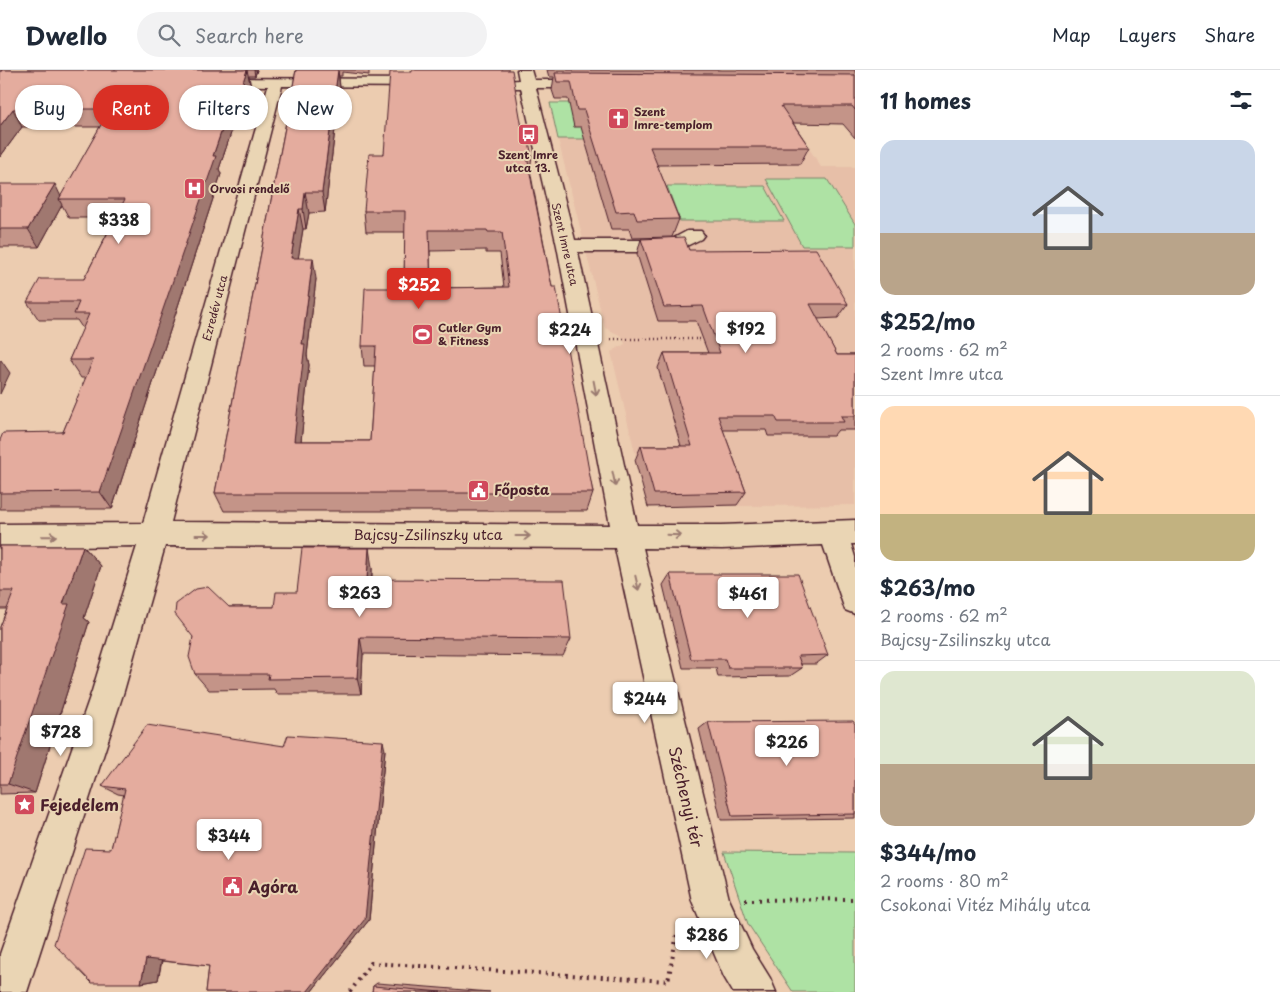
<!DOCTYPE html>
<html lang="en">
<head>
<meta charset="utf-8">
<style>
	:root { --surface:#fff; --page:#f2f2f3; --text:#1f2937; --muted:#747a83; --line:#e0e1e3; --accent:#d93025 }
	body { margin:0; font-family:"Playpen Sans",sans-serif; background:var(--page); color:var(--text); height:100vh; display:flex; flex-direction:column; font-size:19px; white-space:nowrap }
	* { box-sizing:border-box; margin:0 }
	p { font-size:16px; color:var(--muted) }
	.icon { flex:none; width:28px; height:28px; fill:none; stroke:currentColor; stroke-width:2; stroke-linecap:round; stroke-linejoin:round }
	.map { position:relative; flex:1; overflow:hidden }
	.sheet { display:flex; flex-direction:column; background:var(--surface); width:425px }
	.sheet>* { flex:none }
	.banner { position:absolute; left:15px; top:15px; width:475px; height:45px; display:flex; gap:10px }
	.price { position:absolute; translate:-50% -42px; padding:0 11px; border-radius:5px; background:#fff; color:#222; font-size:16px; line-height:32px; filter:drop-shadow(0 1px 2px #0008) }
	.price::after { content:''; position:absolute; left:50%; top:30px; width:15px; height:11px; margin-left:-8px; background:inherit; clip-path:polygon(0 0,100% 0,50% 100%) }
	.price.selected { background:var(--accent); color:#fff }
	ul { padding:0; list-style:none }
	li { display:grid; align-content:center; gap:10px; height:265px; padding:0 25px }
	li+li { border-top:1px solid var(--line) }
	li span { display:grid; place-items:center; height:155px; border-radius:15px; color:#555 }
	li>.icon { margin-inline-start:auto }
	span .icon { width:90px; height:90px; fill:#fffc; stroke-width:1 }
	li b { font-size:21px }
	h2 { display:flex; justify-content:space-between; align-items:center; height:60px; padding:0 25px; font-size:21px }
	.pill { padding:0 18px; border-radius:22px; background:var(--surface); box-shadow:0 1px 4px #0004; font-size:18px; line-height:45px }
	.pill.selected { background:var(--accent); color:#fff }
	header { display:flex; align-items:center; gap:30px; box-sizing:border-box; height:70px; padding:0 25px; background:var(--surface); border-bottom:1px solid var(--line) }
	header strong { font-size:24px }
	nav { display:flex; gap:28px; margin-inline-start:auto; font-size:18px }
	.search { width:350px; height:45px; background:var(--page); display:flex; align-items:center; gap:12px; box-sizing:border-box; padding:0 18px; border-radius:28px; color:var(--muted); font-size:19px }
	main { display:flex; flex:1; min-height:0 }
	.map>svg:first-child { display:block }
	.built { fill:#e7bfa8 }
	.green { fill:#aee2a4; stroke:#7c8068 }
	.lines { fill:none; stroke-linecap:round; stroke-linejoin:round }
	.minor-casing { stroke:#4a1f2b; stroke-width:3 }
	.path-far1 { stroke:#4a1f2b; stroke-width:2.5; stroke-dasharray:1 3; stroke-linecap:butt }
	.path { stroke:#4a1f2b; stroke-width:4; stroke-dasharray:2 5; stroke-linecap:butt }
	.minor { fill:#ead5b4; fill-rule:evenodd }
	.wall { fill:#c49488; stroke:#4a1f2b; fill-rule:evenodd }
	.shaded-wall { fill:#a0786f; stroke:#4a1f2b }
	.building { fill:#e4ac9e; stroke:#4a1f2b; fill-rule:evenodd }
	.oneway { stroke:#9a7a70 }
	.labels { text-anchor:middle; stroke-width:4; stroke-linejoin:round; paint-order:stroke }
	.far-poi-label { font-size:11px; font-weight:bold; fill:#4a1f2b; stroke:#ead5b4; text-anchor:start }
	.far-street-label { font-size:11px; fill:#4a1f2b; stroke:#ead5b4 }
	.poi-label { font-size:14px; font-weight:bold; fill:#4a1f2b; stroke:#ead5b4; text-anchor:start }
	.street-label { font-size:14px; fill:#4a1f2b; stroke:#ead5b4 }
	.near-street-label { font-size:16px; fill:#4a1f2b; stroke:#ead5b4 }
	.near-poi-label { font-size:16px; font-weight:bold; fill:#4a1f2b; stroke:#ead5b4; text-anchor:start }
</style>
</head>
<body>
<header>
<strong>Dwello</strong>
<div class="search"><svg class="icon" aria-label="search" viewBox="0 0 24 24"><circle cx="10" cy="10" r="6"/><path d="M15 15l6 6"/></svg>Search here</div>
<nav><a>Map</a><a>Layers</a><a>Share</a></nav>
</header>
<main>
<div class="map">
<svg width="855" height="922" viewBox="0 0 855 922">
	<rect width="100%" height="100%" fill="#ecccb0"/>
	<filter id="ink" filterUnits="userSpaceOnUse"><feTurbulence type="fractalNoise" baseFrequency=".02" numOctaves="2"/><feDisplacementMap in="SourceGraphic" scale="10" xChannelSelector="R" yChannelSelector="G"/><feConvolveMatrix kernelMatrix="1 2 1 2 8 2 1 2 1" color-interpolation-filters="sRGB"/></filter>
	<g filter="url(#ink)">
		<!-- built -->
		<polygon class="built" points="558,69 803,69 821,97 855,97 855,435 648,437 611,282 625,274 622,266 605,258"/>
		<!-- green -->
		<g class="green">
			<polygon points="550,33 661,33 678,69 558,69"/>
			<polygon points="766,109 827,109 855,154 855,176 802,176"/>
			<polygon points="667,116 765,116 784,151 680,151"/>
			<polygon points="724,782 855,783 855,922 793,922 748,854"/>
		</g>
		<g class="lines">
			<defs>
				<polygon id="minor" points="517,0 531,0 534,10 591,10 598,14 591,18 536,18 575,170 670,170 687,161 701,161 704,165 701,169 674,182 578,182 637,455 722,455 855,450 855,474 851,474 855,487 855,544 845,540 823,475 722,479 643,478 729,829 752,879 770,908 776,922 733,922 724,907 692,831 615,478 165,476 124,621 27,922 0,922 0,884 92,621 137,476 0,478 0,454 143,453 268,16 212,15 205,11 207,8 426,9 433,13 426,17 282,16 171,452 610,455 557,176 521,18 509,18 502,14 504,11 519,10"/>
			</defs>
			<!-- minor casing -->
			<use href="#minor" class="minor-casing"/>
			<!-- path-far1 -->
			<polyline class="path-far1" points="611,269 705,269"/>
			<!-- path -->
			<g class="path">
				<polyline points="745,830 855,829"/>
				<polyline points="350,922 371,893 668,911 677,864 686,855"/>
			</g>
			<!-- minor -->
			<use href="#minor" class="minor"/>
		</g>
		<!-- wall -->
		<g class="wall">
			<polygon points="0,0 257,0 255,6 249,6 251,18 240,54 234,54 219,99 221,104 112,439 0,439 0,370 63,362 86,308 81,308 69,290 83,259 77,250 39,250 27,232 84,209 115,148 69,148 62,135 39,177 0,177 0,114 61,126 100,57 22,57 0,87"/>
			<path d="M296,0h73v5l-27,-3v4h-3l1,12 -15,124 -16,1 -3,16h-3l-5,29 18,21 -9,76 2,10 -8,76h69l5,-75h-11l-2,-20 42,-58 1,-56h-39l-2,-21 48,-139v-2h97l13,58 10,28 -2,14 22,117 41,206 -6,18h-363l-9,-18zM486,180v3h14l4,34 -73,1 -1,-37z"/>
			<polygon points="547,0 855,0 855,68 843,54 793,53 809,77 800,94 657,95 679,149 672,167 632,168 629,159 611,159 581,57 574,57 568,29 555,29 552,20 554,7 549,7"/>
			<polygon points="641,169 689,180 848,234 838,248 817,249 837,285 855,285 855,360 838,360 833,366 768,366 766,360 723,360 746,422 737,435 648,437 635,390 641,376 681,376 658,298 664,283 708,283 696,251 658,251 637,184"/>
			<polygon points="0,476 83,476 101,496 84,548 89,552 35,723 0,724 0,557 7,539 0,539"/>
			<polygon points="372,498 372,509 571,569 563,586 363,584 361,624 277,624 274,619 209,620 195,604 193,567 229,537 274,537 297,522"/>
			<polygon points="670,504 828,585 816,594 801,594 802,598 790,606 718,607 716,598 683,598 663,515"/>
			<polygon points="708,652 855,654 855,748 721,750 699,659"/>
			<polygon points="284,676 385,680 369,850 311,922 206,922 209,896 162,891 158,910 141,913 111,779 124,725 118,724 102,716"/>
			<polygon points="377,913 490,922 372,922 373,916"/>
		</g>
		<!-- shaded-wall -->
		<g class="shaded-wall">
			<polygon points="247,0 251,18 240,54 235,36"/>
			<polygon points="254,0 257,0 255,6"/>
			<polygon points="338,0 340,18 325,142 322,122"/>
			<polygon points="230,36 234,54 219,99 221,104 112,439 100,422 213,86"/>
			<polygon points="13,39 22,57 0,87 0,56"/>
			<polygon points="55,114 62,129 59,129 62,135 39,177 28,159"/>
			<polygon points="305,122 309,143 306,159 303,139"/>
			<polygon points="299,139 303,159 295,209 291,188"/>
			<polygon points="313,188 316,209 307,285 309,295 299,390 294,371 302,274"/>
			<polygon points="1,290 10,303 0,324 0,291"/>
			<polygon points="83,476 101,496 84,548 89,552 35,723 8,714 63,534"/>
			<polygon points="369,478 372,498 371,528 367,509"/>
			<polygon points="360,567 363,584 361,624 357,608"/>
			<polygon points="383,671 385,680 369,850 311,922 307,922"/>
			<polygon points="162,888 158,910 141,913 146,889"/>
		</g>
		<!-- building -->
		<g class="building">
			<polygon points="2,0 247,0 235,36 230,36 213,86 216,86 100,422 0,423 0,370 3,363 63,362 93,290 69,290 89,244 74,244 79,232 27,232 40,209 84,209 125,129 59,129 110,39 13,39 0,56 0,3"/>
			<path d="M296,0h42l-16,122h-17l-2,17h-4l-8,49h22l-11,86h3l-11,97h76l6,-95h-14l3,-58h39l1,-77h-41l5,-57h15l6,-82h22v-2h100l10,58h4l6,28h-5l5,28 20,103h4l37,206h-378zM429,160h58l1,2h14l7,55 -78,1z"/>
			<polygon points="555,3 855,5 855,40 852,36 781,36 809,77 650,77 679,149 637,150 634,141 616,142 584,40 577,40 571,12 557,12"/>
			<polygon points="0,114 55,114 28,159 0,159"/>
			<polygon points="684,167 689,180 816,179 848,234 810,234 837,285 855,285 855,346 841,346 844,352 778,352 775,346 718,346 746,422 654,424 641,376 692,376 664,283 720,283 703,236 664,237 641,169"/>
			<polygon points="0,476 83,476 63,534 69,534 8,714 0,714 0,557 14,521 0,521"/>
			<polygon points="302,478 369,478 367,509 564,510 571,569 360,567 357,608 268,609 269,604 195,604 189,587 193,567 175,544 176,534 196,519 208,517 229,537 274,537 276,522 297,522"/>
			<polygon points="670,504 798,504 828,585 798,586 802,598 728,598 725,589 691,589"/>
			<polygon points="853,651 855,654 855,744 732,746 708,652"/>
			<polygon points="147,655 284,676 288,665 383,671 365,849 307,922 206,922 209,896 146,889 141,913 92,913 54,874 85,778 111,779 125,719 102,716"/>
			<polygon points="373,916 441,922 372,922"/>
		</g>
		<!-- one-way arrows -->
		<defs><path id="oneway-shaft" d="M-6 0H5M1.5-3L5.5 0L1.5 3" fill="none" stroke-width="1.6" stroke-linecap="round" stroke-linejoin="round" transform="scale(1.25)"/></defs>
		<g class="oneway">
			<use href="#oneway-shaft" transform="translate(595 318) rotate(79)"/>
			<use href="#oneway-shaft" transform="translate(614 409) rotate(78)"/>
			<use href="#oneway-shaft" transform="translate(203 465)"/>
			<use href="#oneway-shaft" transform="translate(674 465) rotate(2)"/>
			<use href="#oneway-shaft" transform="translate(49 466) rotate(-1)"/>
			<use href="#oneway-shaft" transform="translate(523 466)"/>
			<use href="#oneway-shaft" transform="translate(637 513) rotate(77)"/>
		</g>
	</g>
	<!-- icons -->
	<defs>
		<symbol id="church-square" viewBox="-11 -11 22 22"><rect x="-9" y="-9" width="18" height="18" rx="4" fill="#d1495b" stroke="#ead5b4"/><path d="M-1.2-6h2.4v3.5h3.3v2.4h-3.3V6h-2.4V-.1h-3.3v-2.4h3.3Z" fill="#fff"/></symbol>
		<symbol id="bus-square" viewBox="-11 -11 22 22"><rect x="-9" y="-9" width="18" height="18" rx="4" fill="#d1495b" stroke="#ead5b4"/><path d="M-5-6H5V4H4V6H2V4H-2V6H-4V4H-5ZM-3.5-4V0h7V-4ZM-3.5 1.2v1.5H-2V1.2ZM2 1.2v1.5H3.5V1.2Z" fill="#fff"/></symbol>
		<symbol id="hospital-square" viewBox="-11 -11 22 22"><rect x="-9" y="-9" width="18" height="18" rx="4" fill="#d1495b" stroke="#ead5b4"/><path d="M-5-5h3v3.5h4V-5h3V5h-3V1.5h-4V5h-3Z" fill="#fff"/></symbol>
		<symbol id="stadium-square" viewBox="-11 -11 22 22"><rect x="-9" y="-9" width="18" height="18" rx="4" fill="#d1495b" stroke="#ead5b4"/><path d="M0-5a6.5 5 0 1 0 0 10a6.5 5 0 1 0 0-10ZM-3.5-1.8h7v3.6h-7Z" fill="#fff"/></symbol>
		<symbol id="civic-square" viewBox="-11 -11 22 22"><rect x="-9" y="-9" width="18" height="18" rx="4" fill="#d1495b" stroke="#ead5b4"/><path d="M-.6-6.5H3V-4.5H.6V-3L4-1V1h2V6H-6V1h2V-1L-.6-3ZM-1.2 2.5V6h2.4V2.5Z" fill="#fff"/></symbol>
		<symbol id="sight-square" viewBox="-11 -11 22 22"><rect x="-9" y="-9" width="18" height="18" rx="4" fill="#d1495b" stroke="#ead5b4"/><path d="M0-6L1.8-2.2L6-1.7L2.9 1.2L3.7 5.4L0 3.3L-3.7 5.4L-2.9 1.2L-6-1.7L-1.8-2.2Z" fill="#fff"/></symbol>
	</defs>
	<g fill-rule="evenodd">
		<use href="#church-square" x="606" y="36" width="25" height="25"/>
		<use href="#bus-square" x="516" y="52" width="25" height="25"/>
		<use href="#hospital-square" x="182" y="106" width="25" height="25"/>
		<use href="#stadium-square" x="410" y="252" width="25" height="25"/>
		<use href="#civic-square" x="466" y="408" width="25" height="25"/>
		<use href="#sight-square" x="12" y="722" width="25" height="25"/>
		<use href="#civic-square" x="220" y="804" width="25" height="25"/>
	</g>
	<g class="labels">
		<!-- far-poi labels -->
		<g class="far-poi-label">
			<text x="634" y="46">Szent<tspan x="634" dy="13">Imre-templom</tspan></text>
			<text x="528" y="89" text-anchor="middle">Szent Imre<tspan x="528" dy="13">utca 13.</tspan></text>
			<text x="210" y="123">Orvosi rendelő</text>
			<text x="438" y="262">Cutler Gym<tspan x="438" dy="13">&amp; Fitness</tspan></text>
		</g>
		<!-- far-street labels -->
		<g class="far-street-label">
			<text transform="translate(565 174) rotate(77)" y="4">Szent Imre utca</text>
			<text transform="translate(215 238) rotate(-75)" y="4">Ezredév utca</text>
		</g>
		<!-- poi labels -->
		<g class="poi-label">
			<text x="494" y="425">Főposta</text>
		</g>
		<!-- street labels -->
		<g class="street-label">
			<text x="428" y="470">Bajcsy-Zsilinszky utca</text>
		</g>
		<!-- near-street labels -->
		<g class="near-street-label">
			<text transform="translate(686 727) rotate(77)" y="6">Széchenyi tér</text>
		</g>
		<!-- near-poi labels -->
		<g class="near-poi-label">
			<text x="40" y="741">Fejedelem</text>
			<text x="248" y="823">Agóra</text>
		</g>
	</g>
</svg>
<b class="price" style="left:119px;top:175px">$338</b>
<b class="price selected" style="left:419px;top:240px">$252</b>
<b class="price" style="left:746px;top:284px">$192</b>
<b class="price" style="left:570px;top:285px">$224</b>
<b class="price" style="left:360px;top:548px">$263</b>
<b class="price" style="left:748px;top:549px">$461</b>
<b class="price" style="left:645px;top:654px">$244</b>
<b class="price" style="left:61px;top:687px">$728</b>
<b class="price" style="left:787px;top:697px">$226</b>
<b class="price" style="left:229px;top:791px">$344</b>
<b class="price" style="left:707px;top:890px">$286</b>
<div class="banner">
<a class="pill">Buy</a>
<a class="pill selected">Rent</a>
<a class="pill">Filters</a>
<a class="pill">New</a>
</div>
</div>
<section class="sheet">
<h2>11 homes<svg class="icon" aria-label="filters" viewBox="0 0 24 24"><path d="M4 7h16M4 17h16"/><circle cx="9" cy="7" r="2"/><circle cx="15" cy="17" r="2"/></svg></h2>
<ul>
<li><span style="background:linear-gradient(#c9d6e8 60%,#b9a48a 0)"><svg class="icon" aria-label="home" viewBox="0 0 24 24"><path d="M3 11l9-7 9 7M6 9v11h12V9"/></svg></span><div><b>$252/mo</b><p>2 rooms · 62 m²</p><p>Szent Imre utca</p></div></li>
<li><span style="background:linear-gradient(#ffd9b3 70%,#c2b280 0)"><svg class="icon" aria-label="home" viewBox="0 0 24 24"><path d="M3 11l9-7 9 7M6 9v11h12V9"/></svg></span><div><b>$263/mo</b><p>2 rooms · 62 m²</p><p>Bajcsy-Zsilinszky utca</p></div></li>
<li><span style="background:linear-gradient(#dfe7d0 60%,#b9a48a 0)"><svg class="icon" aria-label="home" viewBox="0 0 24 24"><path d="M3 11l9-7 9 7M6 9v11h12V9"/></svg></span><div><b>$344/mo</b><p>2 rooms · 80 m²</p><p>Csokonai Vitéz Mihály utca</p></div></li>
</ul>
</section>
</main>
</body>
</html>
